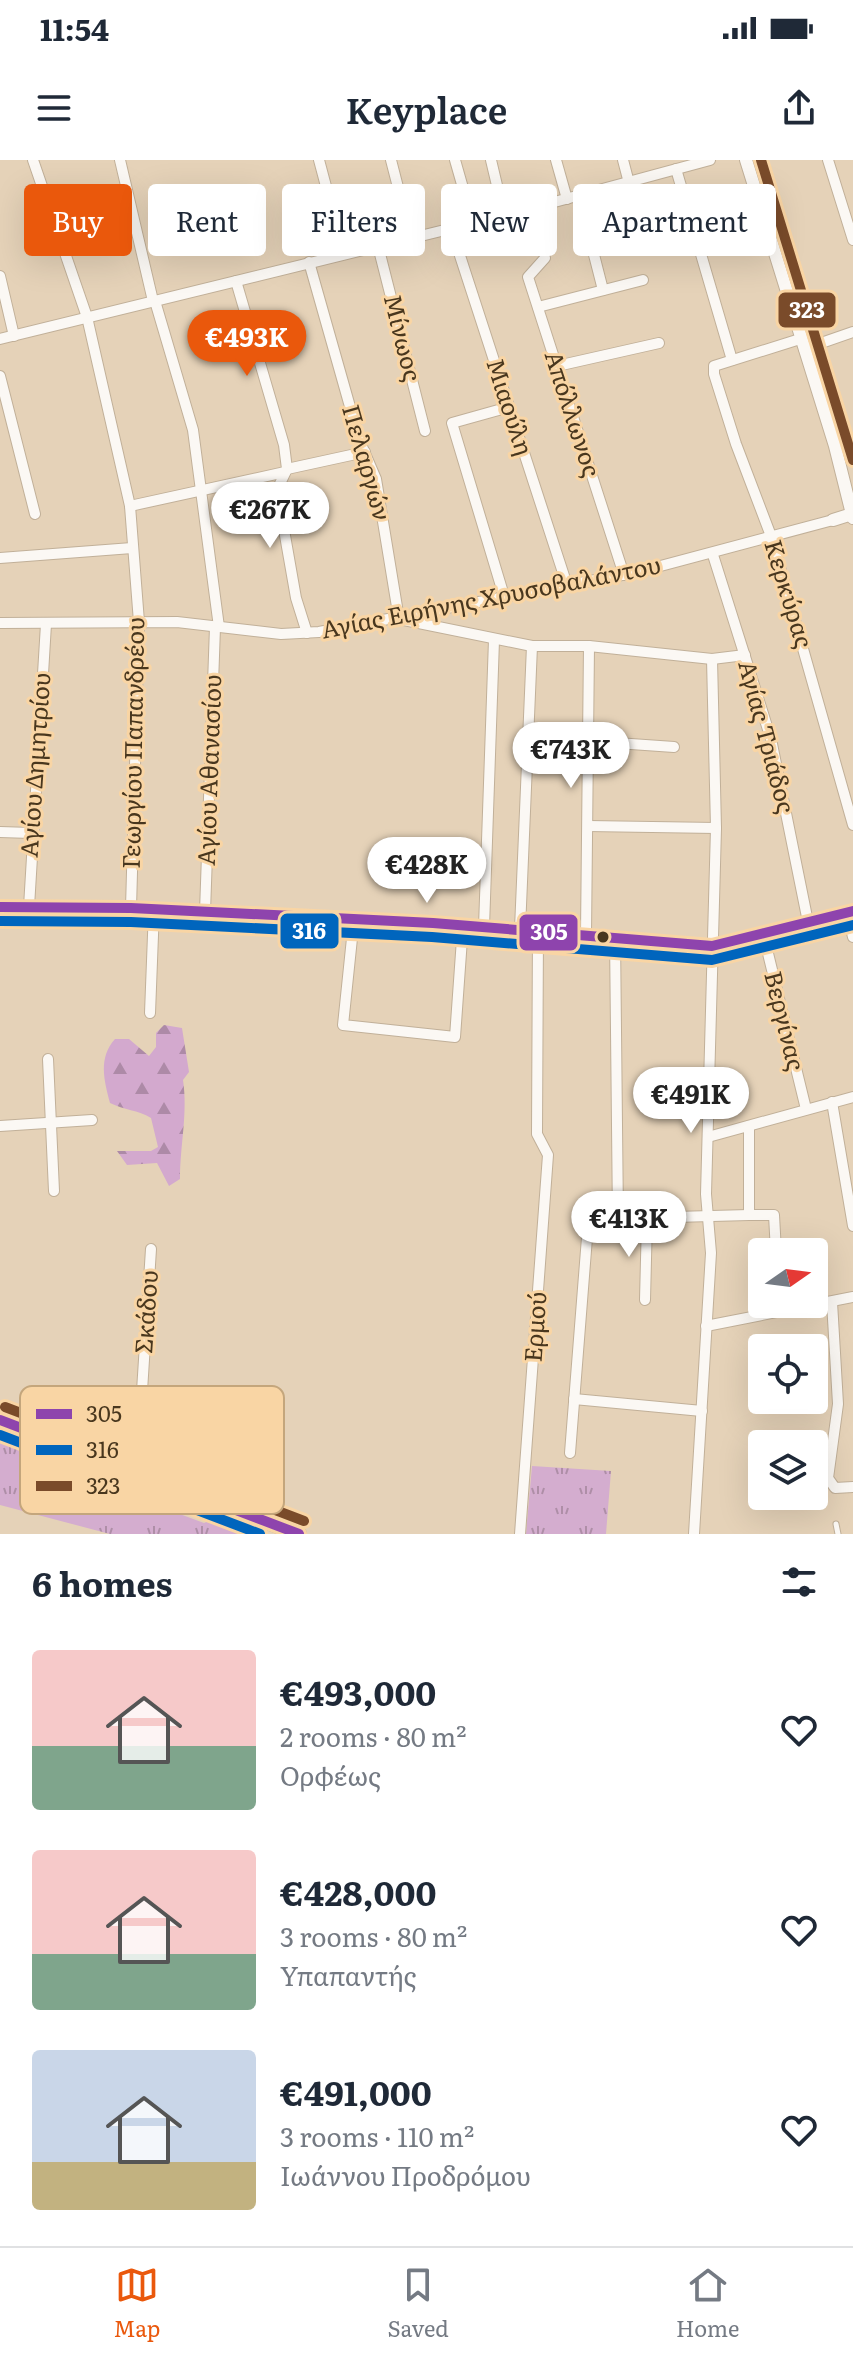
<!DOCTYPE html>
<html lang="en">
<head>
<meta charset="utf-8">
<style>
	:root { --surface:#fff; --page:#f6f6f7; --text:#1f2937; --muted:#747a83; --line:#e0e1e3; --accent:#ea580c }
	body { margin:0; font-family:Literata,serif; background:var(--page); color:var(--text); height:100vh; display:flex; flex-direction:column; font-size:30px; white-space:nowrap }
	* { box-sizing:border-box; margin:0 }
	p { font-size:26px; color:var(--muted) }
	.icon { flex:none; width:44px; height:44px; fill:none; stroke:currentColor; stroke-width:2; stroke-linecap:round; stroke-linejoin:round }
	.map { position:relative; height:1374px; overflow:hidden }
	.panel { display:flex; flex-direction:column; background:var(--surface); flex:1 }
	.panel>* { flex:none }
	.banner { position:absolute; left:24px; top:24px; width:806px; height:72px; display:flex; gap:16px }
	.needle { width:52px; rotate:76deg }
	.controls { position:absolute; left:748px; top:1078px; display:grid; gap:16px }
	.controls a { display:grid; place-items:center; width:80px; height:80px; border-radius:8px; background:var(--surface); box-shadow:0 8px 32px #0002; font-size:40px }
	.price { position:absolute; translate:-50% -68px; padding:0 18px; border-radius:28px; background:#fff; color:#222; font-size:26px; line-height:52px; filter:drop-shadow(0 2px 4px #0008) }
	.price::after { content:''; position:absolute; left:50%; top:48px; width:24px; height:18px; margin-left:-12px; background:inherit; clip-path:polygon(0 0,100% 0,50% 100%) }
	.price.on { background:var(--accent); color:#fff }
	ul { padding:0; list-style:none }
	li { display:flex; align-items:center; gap:24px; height:200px; padding:0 32px }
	li span { display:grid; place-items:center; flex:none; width:224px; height:160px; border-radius:8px; color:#555 }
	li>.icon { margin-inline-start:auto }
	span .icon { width:96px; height:96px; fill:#fffc; stroke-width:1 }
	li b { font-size:34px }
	h2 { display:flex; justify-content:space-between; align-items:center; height:96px; padding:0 32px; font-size:34px }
	.chip { padding:0 28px; border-radius:8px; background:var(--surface); box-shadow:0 8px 32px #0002; font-size:28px; line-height:72px }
	.chip.on { background:var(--accent); color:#fff }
	.status { display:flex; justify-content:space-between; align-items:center; height:56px; padding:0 40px; background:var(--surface); direction:ltr }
	.status svg { height:22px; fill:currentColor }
	header { display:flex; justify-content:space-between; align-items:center; height:104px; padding:0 32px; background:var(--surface); font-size:36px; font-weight:600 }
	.dock { display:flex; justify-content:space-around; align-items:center; height:112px; border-top:2px solid var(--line); background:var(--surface); font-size:22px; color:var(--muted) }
	.dock a { display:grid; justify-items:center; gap:4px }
	.dock .on { color:var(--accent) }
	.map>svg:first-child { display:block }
	.forest { fill:url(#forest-firs) }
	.park { fill:url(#park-tufts) }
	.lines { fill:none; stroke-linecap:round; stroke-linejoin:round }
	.service-casing { stroke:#c1b099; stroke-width:7 }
	.minor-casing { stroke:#c1b099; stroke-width:12 }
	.tertiary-casing { stroke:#c1b099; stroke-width:14 }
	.secondary-casing { stroke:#c1b099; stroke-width:16 }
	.service { stroke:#fbf8f4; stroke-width:5 }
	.minor { stroke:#fbf8f4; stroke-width:10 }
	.tertiary { stroke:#fbf8f4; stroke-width:12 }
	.secondary { stroke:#f9f4f0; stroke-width:14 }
	.bus-1-casing { stroke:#f9d5a4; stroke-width:16 }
	.bus-2-casing { stroke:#f9d5a4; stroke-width:16 }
	.bus-3-casing { stroke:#f9d5a4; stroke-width:16 }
	.bus-1 { stroke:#8e44ad; stroke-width:10 }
	.bus-2 { stroke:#0065bd; stroke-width:10 }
	.bus-3 { stroke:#7a4b2a; stroke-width:10 }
	.bus-dot { fill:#49371e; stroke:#f9d5a4; stroke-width:3 }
	.labels { text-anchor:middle; stroke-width:6; stroke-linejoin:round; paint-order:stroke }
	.street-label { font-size:24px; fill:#49371e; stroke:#f9d5a4 }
	.key { fill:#f9d5a4; stroke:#c4a67c; stroke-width:2 }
	.key-label { font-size:22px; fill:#49371e }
	.line-badge { stroke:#f9d5a4; stroke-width:3 }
	.badge-label { font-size:22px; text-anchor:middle; font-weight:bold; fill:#fff }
</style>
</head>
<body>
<div class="status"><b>11:54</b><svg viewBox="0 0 49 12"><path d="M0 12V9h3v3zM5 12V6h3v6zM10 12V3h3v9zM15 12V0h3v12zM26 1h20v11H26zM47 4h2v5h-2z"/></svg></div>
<header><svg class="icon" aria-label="menu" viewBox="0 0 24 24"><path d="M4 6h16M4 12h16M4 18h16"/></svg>Keyplace<svg class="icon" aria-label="share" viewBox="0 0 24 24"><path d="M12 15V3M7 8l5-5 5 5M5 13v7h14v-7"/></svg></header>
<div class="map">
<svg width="853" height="1374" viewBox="0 0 853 1374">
	<defs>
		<pattern id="forest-firs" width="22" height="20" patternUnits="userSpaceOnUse" patternTransform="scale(2)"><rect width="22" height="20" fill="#d3a9ce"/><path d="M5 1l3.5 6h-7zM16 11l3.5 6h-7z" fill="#ad8aa7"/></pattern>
		<pattern id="park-tufts" width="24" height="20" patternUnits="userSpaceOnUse" patternTransform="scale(2)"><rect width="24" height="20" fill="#d4adcf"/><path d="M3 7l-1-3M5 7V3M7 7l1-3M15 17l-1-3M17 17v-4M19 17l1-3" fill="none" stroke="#ae8ea7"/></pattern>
	</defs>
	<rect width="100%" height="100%" fill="#e5d2b8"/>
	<!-- forest -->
	<path class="forest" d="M164,865l18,3 7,44 -6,8c5,34 -3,65 -3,99l-11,7 -12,-23 -30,2 -10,-14h34l7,-4 -7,-29c-13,-8 -27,-8 -41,-15 -6,-23 -12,-45 5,-64h14l20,17 7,-9v-14z"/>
	<!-- park -->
	<g class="park">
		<polygon points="0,1269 21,1282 95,1306 104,1326 204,1363 220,1356 262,1374 110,1374 0,1345"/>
		<polygon points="532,1306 611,1311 606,1374 526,1374"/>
	</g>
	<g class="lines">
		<defs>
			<polyline id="service" points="836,1364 838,1374"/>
			<g id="minor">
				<polyline points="33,0 87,157 130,346 139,462 131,748"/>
				<polyline points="120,0 153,141"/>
				<polyline points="319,0 344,94"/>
				<polyline points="391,0 411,78"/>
				<polyline points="455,0 473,63"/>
				<polyline points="491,0 504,55"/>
				<polyline points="556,0 567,39"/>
				<polyline points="623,0 629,23"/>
				<polyline points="828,0 853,80"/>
				<polyline points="676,9 732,200"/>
				<polyline points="579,36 603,130"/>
				<polyline points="451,68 567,425"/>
				<polyline points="378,86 425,271"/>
				<polyline points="545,98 528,117 624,415"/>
				<polyline points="309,102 360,282 376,319 399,459 532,486 589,486 712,499 745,495"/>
				<polyline points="0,116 14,176"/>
				<polyline points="236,121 284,285 287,309 277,330 296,438 307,473"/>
				<polyline points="155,141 193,270 219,467"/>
				<polyline points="538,147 643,120"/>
				<polyline points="0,179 510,54 710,0"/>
				<polyline points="800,179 714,206 714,214 736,284 771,376 853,665"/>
				<polyline points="804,189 853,172"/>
				<polyline points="557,206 659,183"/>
				<polyline points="0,216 35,354"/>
				<polyline points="287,309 365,292"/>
				<polyline points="130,346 285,312"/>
				<polyline points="713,395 771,579 808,762"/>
				<polyline points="0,398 132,388"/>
				<polyline points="504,436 452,263 509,247"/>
				<polyline points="0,463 177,462 281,474 319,472 638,412 833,360"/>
				<polyline points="588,581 674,587"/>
				<polyline points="588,666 716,668"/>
				<polyline points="0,672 31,673"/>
				<polyline points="29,747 46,464"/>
				<polyline points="205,752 215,467"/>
				<polyline points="847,752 853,777"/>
				<polyline points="354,759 343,865 455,877 463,765"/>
				<polyline points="484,767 494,480"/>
				<polyline points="520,769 532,486"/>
				<polyline points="763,773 806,949"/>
				<polyline points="586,774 589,486"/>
				<polyline points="615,777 618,1059"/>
				<polyline points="150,853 154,749"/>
				<polyline points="48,899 54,1031"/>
				<polyline points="832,942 853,1066"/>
				<polyline points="0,966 92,960"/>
				<polyline points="749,966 749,1055 774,1055 776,1092"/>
				<polyline points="708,977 853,937"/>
				<polyline points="645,1140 647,1059"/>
				<polyline points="832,1142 838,1244 828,1318 835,1328 853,1327"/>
				<polyline points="706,1166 853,1137"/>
				<polyline points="574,1239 702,1251"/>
				<polyline points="570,1293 588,1065 600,1059 749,1055"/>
				<polyline points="137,1310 151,1089"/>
				<polyline points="520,1374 548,995 537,974 538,771"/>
				<polyline points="694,1374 711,1093 706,1034 716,668 712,499"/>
			</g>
			<g id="tertiary">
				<polyline points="746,0 835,286 853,358"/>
				<polyline points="833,360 852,354"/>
				<polyline points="0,747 131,748 433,763 712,786 853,751"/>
			</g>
			<polyline id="secondary" points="0,1260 299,1374"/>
		</defs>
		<!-- service casing -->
		<use href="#service" class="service-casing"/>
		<!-- minor casing -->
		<use href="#minor" class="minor-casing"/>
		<!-- tertiary casing -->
		<use href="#tertiary" class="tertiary-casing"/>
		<!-- secondary casing -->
		<use href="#secondary" class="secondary-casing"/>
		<!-- service -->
		<use href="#service" class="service"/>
		<!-- minor -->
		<use href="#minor" class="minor"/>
		<!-- tertiary -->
		<use href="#tertiary" class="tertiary"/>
		<!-- secondary -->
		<use href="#secondary" class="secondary"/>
		<defs>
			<g id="bus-1">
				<polyline points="0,747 131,748 433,763 712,786 853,751"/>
				<polyline points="0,1260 299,1374"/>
			</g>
			<g id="bus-2">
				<polyline points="0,761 131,762 432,777 712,800 853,765"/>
				<polyline points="0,1275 260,1374"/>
			</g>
			<g id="bus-3">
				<polyline points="761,0 853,300"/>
				<polyline points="5,1247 304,1361"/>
			</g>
		</defs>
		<!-- bus-1 casing -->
		<use href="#bus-1" class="bus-1-casing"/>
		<!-- bus-2 casing -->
		<use href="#bus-2" class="bus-2-casing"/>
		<!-- bus-3 casing -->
		<use href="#bus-3" class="bus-3-casing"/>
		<!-- bus-1 -->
		<use href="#bus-1" class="bus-1"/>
		<!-- bus-2 -->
		<use href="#bus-2" class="bus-2"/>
		<!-- bus-3 -->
		<use href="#bus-3" class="bus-3"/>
	</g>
	<!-- markers -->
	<circle class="bus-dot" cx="603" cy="777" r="7"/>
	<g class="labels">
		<!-- street labels -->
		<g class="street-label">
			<text transform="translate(402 178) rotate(76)" y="8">Μίνωος</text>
			<text transform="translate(509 247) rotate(72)" y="8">Μιαούλη</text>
			<text transform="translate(572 254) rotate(72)" y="8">Απόλλωνος</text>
			<text transform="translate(366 303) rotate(74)" y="8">Πελαργών</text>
			<text transform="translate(788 434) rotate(73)" y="8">Κερκύρας</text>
			<text transform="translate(491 438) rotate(-11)" y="8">Αγίας Ειρήνης Χρυσοβαλάντου</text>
			<text transform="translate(766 577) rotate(75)" y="8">Αγίας Τριάδος</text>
			<text transform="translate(134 583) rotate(-89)" y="8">Γεωργίου Παπανδρέου</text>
			<text transform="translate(36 605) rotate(-86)" y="8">Αγίου Δημητρίου</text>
			<text transform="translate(210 610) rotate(-88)" y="8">Αγίου Αθανασίου</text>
			<text transform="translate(784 861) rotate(76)" y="8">Βεργίνας</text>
			<text transform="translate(147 1152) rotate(-86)" y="8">Σκάδου</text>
			<text transform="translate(536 1167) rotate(-86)" y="8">Ερμού</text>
		</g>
	</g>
	<!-- legend -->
	<rect x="20" y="1226" width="264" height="128" rx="12" class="key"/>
	<rect x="36" y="1249" width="36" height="10" fill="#8e44ad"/>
	<rect x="36" y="1285" width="36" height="10" fill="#0065bd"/>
	<rect x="36" y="1321" width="36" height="10" fill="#7a4b2a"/>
	<g class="key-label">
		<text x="86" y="1262">305</text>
		<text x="86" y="1298">316</text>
		<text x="86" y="1334">323</text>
	</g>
	<g class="line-badge">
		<rect x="777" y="131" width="60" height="38" rx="8" fill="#7a4b2a"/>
		<rect x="279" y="752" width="61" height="38" rx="8" fill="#0065bd"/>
		<rect x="518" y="753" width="61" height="39" rx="8" fill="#8e44ad"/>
	</g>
	<g class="badge-label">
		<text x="807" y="158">323</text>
		<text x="309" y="779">316</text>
		<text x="549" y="780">305</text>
	</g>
</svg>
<div class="controls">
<a><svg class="needle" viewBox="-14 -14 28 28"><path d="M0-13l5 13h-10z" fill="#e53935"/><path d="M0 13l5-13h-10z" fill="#747a83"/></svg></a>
<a><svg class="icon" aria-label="locate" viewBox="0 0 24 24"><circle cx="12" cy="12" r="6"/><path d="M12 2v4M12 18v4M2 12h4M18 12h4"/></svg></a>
<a><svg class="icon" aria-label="layers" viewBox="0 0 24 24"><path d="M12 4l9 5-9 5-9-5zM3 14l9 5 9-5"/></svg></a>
</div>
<b class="price on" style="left:247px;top:218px">€493K</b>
<b class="price" style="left:270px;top:390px">€267K</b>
<b class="price" style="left:571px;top:630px">€743K</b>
<b class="price" style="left:427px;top:745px">€428K</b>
<b class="price" style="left:691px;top:975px">€491K</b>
<b class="price" style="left:629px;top:1099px">€413K</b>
<div class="banner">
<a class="chip on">Buy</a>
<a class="chip">Rent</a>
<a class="chip">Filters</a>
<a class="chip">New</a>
<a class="chip">Apartment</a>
</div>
</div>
<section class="panel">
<h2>6 homes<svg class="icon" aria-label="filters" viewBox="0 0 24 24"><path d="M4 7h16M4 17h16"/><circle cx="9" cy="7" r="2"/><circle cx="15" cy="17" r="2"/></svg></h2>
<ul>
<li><span style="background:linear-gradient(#f6c9c9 60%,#7fa58c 0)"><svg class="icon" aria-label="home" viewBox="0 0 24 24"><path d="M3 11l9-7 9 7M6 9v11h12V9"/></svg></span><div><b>€493,000</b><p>2 rooms · 80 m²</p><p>Ορφέως</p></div><svg class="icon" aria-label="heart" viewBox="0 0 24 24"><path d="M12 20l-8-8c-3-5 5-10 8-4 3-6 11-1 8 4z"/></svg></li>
<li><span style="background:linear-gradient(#f6c9c9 65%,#7fa58c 0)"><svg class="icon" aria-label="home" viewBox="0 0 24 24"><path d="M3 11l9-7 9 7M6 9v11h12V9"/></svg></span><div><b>€428,000</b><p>3 rooms · 80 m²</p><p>Υπαπαντής</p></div><svg class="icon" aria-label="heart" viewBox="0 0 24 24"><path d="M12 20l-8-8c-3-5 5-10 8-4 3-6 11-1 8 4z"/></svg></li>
<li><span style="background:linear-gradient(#c9d6e8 70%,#c2b280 0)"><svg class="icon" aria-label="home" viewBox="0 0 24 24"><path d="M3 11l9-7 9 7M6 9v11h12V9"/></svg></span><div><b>€491,000</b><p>3 rooms · 110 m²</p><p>Ιωάννου Προδρόμου</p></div><svg class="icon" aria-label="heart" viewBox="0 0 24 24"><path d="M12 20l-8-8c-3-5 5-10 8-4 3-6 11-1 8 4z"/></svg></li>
</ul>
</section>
<nav class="dock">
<a class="on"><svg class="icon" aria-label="map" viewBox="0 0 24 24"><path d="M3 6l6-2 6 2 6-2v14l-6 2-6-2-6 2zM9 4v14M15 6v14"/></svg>Map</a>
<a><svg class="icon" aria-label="saved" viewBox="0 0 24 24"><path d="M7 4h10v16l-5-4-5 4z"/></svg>Saved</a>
<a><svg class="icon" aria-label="home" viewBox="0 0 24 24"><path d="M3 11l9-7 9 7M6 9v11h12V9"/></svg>Home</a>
</nav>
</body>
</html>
